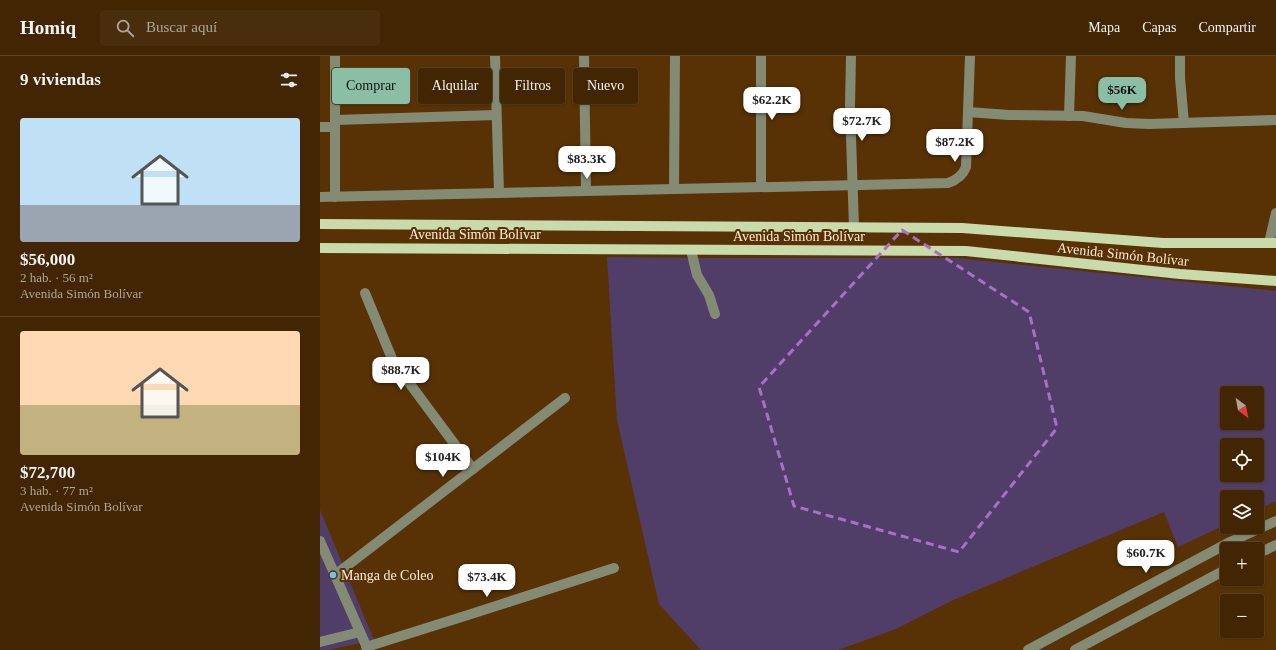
<!DOCTYPE html>
<html lang="es">
<head>
<meta charset="utf-8">
<style>
	:root { --surface:#422604; --page:#492e0e; --text:#f1f3f6; --muted:#aea59a; --line:#5a4326; --accent:#8abfa5 }
	body { margin:0; font-family:"Times New Roman",serif; background:var(--page); color:var(--text); height:100vh; display:flex; flex-direction:column; font-size:15px; white-space:nowrap }
	* { box-sizing:border-box; margin:0 }
	p { font-size:13px; color:var(--muted) }
	.icon { flex:none; width:22px; height:22px; fill:none; stroke:currentColor; stroke-width:2; stroke-linecap:round; stroke-linejoin:round }
	.map { position:relative; flex:1; overflow:hidden }
	.side { display:flex; flex-direction:column; background:var(--surface); width:320px }
	.side>* { flex:none }
	.banner { position:absolute; left:12px; top:12px; width:380px; height:36px; display:flex; gap:8px }
	.needle { width:26px; rotate:148deg }
	.buttons { position:absolute; left:900px; top:330px; display:grid; gap:8px }
	.buttons a { display:grid; place-items:center; width:44px; height:44px; border-radius:4px; background:var(--surface); box-shadow:0 1px 3px #0004,0 0 0 1px var(--line); font-size:20px }
	.price { position:absolute; translate:-50% -34px; padding:0 9px; border-radius:8px; background:#fff; color:#222; font-size:13px; line-height:26px; filter:drop-shadow(0 1px 2px #0008) }
	.price::after { content:''; position:absolute; left:50%; top:24px; width:12px; height:9px; margin-left:-6px; background:inherit; clip-path:polygon(0 0,100% 0,50% 100%) }
	.price.active { background:var(--accent); color:#111 }
	ul { padding:0; list-style:none }
	li { display:grid; align-content:center; gap:8px; height:212px; padding:0 20px }
	li+li { border-top:1px solid var(--line) }
	li span { display:grid; place-items:center; height:124px; border-radius:4px; color:#555 }
	li>.icon { margin-inline-start:auto }
	span .icon { width:72px; height:72px; fill:#fffc; stroke-width:1 }
	li b { font-size:17px }
	h2 { display:flex; justify-content:space-between; align-items:center; height:48px; padding:0 20px; font-size:17px }
	.chip { padding:0 14px; border-radius:4px; background:var(--surface); box-shadow:0 1px 3px #0004,0 0 0 1px var(--line); font-size:14px; line-height:36px }
	.chip.active { background:var(--accent); color:#111 }
	header { display:flex; align-items:center; gap:24px; box-sizing:border-box; height:56px; padding:0 20px; background:var(--surface); border-bottom:1px solid var(--line) }
	header strong { font-size:19px }
	nav { display:flex; gap:22px; margin-inline-start:auto; font-size:14px }
	.search { width:280px; height:36px; background:var(--page); display:flex; align-items:center; gap:10px; box-sizing:border-box; padding:0 14px; border-radius:4px; color:var(--muted); font-size:15px }
	main { display:flex; flex:1; min-height:0 }
	.map>svg:first-child { display:block }
	.green { fill:#513e68; fill-rule:evenodd }
	.lines { fill:none; stroke-linecap:round; stroke-linejoin:round }
	.minor { stroke:#838b75; stroke-width:10 }
	.major { stroke:#c9daab; stroke-width:10 }
	.marked { fill:none; stroke:#a96fc8; stroke-width:3; stroke-dasharray:8 5; stroke-linejoin:round }
	.poi-dot { fill:#78bff7; stroke:#583205; stroke-width:1.5 }
	.labels { text-anchor:middle; stroke-width:4; stroke-linejoin:round; paint-order:stroke }
	.street-label { font-size:14px; fill:#ffebda; stroke:#583205 }
	.poi-label { font-size:14px; fill:#ffebda; stroke:#583205; text-anchor:start }
</style>
</head>
<body>
<header>
<strong>Homiq</strong>
<div class="search"><svg class="icon" aria-label="search" viewBox="0 0 24 24"><circle cx="10" cy="10" r="6"/><path d="M15 15l6 6"/></svg>Buscar aquí</div>
<nav><a>Mapa</a><a>Capas</a><a>Compartir</a></nav>
</header>
<main>
<section class="side">
<h2>9 viviendas<svg class="icon" aria-label="filters" viewBox="0 0 24 24"><path d="M4 7h16M4 17h16"/><circle cx="9" cy="7" r="2"/><circle cx="15" cy="17" r="2"/></svg></h2>
<ul>
<li><span style="background:linear-gradient(#bfe0f5 70%,#9aa5b1 0)"><svg class="icon" aria-label="home" viewBox="0 0 24 24"><path d="M3 11l9-7 9 7M6 9v11h12V9"/></svg></span><div><b>$56,000</b><p>2 hab. · 56 m²</p><p>Avenida Simón Bolívar</p></div></li>
<li><span style="background:linear-gradient(#ffd9b3 60%,#c2b280 0)"><svg class="icon" aria-label="home" viewBox="0 0 24 24"><path d="M3 11l9-7 9 7M6 9v11h12V9"/></svg></span><div><b>$72,700</b><p>3 hab. · 77 m²</p><p>Avenida Simón Bolívar</p></div></li>
</ul>
</section>
<div class="map">
<svg width="956" height="594" viewBox="0 0 956 594">
	<rect width="100%" height="100%" fill="#583205"/>
	<!-- green -->
	<g class="green">
		<path d="M287,201l103,1h246l320,33v210l-19,9v-13h-30v27l-49,23 -14,-35 -213,89 -55,28 -58,21h-137l-42,-46 -42,-184zM907,337h30v30h-30zM907,389h30v30h-30z"/>
		<polygon points="0,454 54,584 8,594 0,594"/>
	</g>
	<g class="lines">
		<!-- minor -->
		<g class="minor">
			<polyline points="175,0 179,137"/>
			<polyline points="264,0 266,135"/>
			<polyline points="441,0 441,131"/>
			<polyline points="531,0 530,50 534,172"/>
			<polyline points="860,0 860,22 864,67"/>
			<polyline points="648,56 689,59 763,60 806,67 829,68 956,64"/>
			<polyline points="749,60 751,0"/>
			<polyline points="15,64 176,59"/>
			<polyline points="0,71 15,71"/>
			<polyline points="354,133 355,0"/>
			<path d="M0,141l628,-14c9,-3 15,-8 18,-16l4,-111"/>
			<polyline points="15,141 15,0"/>
			<polyline points="949,187 956,157"/>
			<polyline points="371,194 377,219 389,239 395,258"/>
			<polyline points="45,237 73,305 153,413"/>
			<polyline points="0,485 48,594"/>
			<polyline points="937,498 956,489"/>
			<polyline points="15,519 245,342"/>
			<polyline points="0,586 40,576"/>
			<polyline points="46,591 148,559 294,512"/>
			<polyline points="708,594 910,486 956,465"/>
			<polyline points="755,594 907,513"/>
		</g>
		<!-- major -->
		<g class="major">
			<polyline points="0,168 642,172 843,187 956,187"/>
			<polyline points="0,192 646,195 860,218 956,225"/>
		</g>
	</g>
	<!-- marked area -->
	<path class="marked" d="M582,174l127,82 28,116 -98,124 -165,-46 -35,-119z"/>
	<!-- markers -->
	<circle class="poi-dot" cx="13" cy="519" r="4"/>
	<g class="labels">
		<!-- street labels -->
		<g class="street-label">
			<text x="155" y="183">Avenida Simón Bolívar</text>
			<text x="479" y="185">Avenida Simón Bolívar</text>
			<text transform="translate(803 198) rotate(6)" y="5">Avenida Simón Bolívar</text>
		</g>
		<!-- poi labels -->
		<g class="poi-label">
			<text x="21" y="524">Manga de Coleo</text>
		</g>
	</g>
</svg>
<div class="buttons">
<a><svg class="needle" viewBox="-14 -14 28 28"><path d="M0-13l5 13h-10z" fill="#e53935"/><path d="M0 13l5-13h-10z" fill="#aea59a"/></svg></a>
<a><svg class="icon" aria-label="locate" viewBox="0 0 24 24"><circle cx="12" cy="12" r="6"/><path d="M12 2v4M12 18v4M2 12h4M18 12h4"/></svg></a>
<a><svg class="icon" aria-label="layers" viewBox="0 0 24 24"><path d="M12 4l9 5-9 5-9-5zM3 14l9 5 9-5"/></svg></a>
<a>+</a>
<a>−</a>
</div>
<b class="price active" style="left:802px;top:55px">$56K</b>
<b class="price" style="left:452px;top:65px">$62.2K</b>
<b class="price" style="left:542px;top:86px">$72.7K</b>
<b class="price" style="left:635px;top:107px">$87.2K</b>
<b class="price" style="left:267px;top:124px">$83.3K</b>
<b class="price" style="left:81px;top:335px">$88.7K</b>
<b class="price" style="left:123px;top:422px">$104K</b>
<b class="price" style="left:826px;top:518px">$60.7K</b>
<b class="price" style="left:167px;top:542px">$73.4K</b>
<div class="banner">
<a class="chip active">Comprar</a>
<a class="chip">Alquilar</a>
<a class="chip">Filtros</a>
<a class="chip">Nuevo</a>
</div>
</div>
</main>
</body>
</html>
